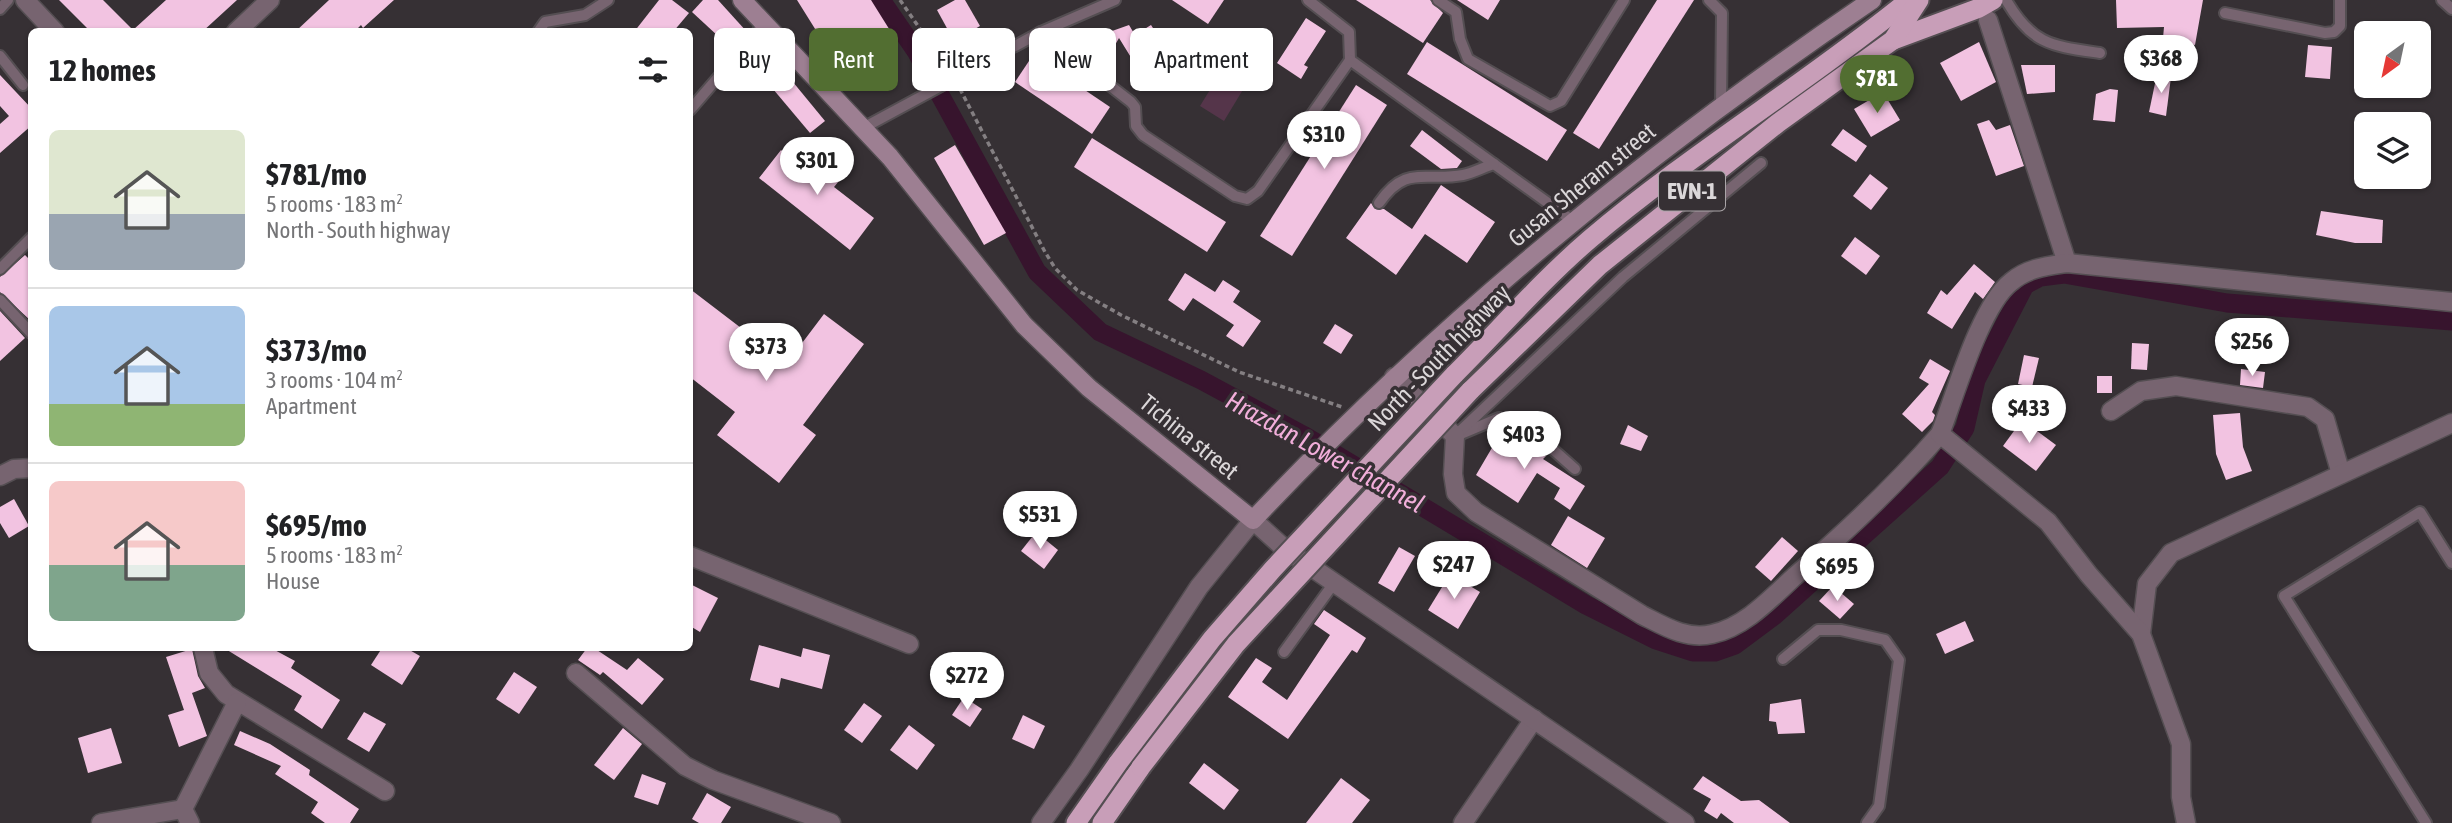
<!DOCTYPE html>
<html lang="en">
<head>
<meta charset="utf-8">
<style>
	:root { --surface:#fff; --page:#f2f2f2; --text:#202124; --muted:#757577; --line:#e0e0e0; --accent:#526e31 }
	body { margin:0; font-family:"Asap Condensed",sans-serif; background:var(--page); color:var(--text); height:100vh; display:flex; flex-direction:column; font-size:26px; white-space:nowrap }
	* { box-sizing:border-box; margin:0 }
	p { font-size:23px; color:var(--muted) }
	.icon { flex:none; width:38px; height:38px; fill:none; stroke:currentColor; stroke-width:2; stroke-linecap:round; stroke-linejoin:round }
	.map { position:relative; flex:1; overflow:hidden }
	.side { position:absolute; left:28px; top:28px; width:665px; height:623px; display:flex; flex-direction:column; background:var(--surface); border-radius:10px; box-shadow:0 2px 5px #0004 }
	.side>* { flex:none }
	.guide { position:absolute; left:714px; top:28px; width:665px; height:63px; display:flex; gap:14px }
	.needle { width:46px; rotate:213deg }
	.controls { position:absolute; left:2354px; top:21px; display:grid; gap:14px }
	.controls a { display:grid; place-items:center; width:77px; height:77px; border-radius:10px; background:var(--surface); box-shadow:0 2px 5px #0004; font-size:35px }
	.price { position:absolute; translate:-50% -60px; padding:0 16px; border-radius:24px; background:#fff; color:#222; font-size:23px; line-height:46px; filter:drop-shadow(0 2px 4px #0008) }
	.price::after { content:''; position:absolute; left:50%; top:42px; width:21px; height:16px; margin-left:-10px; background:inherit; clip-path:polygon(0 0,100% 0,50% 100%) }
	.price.on { background:var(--accent); color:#fff }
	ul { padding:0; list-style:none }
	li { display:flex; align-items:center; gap:21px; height:175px; padding:0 21px }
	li+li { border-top:2px solid var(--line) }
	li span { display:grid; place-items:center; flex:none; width:196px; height:140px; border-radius:10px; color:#555 }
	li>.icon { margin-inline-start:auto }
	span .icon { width:84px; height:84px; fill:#fffc; stroke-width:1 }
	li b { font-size:30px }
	h2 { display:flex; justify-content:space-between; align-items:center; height:84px; padding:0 21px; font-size:30px }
	.pill { padding:0 24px; border-radius:10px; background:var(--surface); box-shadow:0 2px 5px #0004; font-size:24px; line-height:63px }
	.pill.on { background:var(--accent); color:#fff }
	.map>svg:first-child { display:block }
	.green { fill:#55354a }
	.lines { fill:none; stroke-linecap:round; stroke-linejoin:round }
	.canal { stroke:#37142d; stroke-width:19 }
	.building { fill:#f2c3e1 }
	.service-casing { stroke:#544e52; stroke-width:14 }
	.minor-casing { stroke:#544e52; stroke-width:21 }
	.tertiary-casing { stroke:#544e52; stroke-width:21 }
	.secondary-casing { stroke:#544e52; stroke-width:21 }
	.trunk-casing { stroke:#544e52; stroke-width:23 }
	.path { stroke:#847f82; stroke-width:3.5; stroke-dasharray:5 3.5; stroke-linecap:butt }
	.service { stroke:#776470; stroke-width:10 }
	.minor { stroke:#776470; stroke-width:18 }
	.tertiary { stroke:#776470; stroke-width:18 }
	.secondary { stroke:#9d7f92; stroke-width:18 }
	.trunk { stroke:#c89eb8; stroke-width:19 }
	.trunk-bridge-casing { stroke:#544e52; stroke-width:23; stroke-linecap:butt }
	.trunk-bridge { stroke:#c89eb8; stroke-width:19 }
	.labels { text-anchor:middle; stroke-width:7; stroke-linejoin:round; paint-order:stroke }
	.shield { fill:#363034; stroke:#aaa5a8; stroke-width:2 }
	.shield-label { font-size:23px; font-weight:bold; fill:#dbd7d9 }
	.street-label { font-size:24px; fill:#dbd7d9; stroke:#363034 }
	.water-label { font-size:26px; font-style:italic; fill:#f1aeda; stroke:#363034 }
</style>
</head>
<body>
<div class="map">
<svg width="2452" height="823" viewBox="0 0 2452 823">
	<rect width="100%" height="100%" fill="#363034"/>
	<!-- green -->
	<polygon class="green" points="1232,54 1256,68 1224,121 1200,106"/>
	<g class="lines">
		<!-- canal -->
		<polyline class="canal" points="881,0 916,51 1037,272 1100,332 1201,380 1303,435 1586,605 1656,640 1693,652 1715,652 1735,645 1774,616 1940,467 1965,428 1976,380 2025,285 2040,277 2064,274 2227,303 2452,321"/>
	</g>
	<!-- building -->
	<g class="building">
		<polygon points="59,0 103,0 133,30 166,0 237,0 202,32 91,32"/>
		<polygon points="329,0 394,0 363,28 361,25 354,32 295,32"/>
		<polygon points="659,0 672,0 689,13 673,32 634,32"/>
		<polygon points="703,0 718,0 747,32 732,49 692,12"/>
		<polygon points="797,0 871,0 896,40 842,72"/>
		<polygon points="955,0 965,0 980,26 954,41 937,10"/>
		<polygon points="1172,0 1224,0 1208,24"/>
		<polygon points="1356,0 1430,0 1443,13 1423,43"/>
		<polygon points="1457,0 1500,0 1488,20"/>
		<polygon points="1657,0 1694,0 1599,149 1573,133"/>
		<polygon points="2116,0 2203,0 2195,45 2163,38 2164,27 2117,28"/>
		<polygon points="1306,18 1326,31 1304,65 1308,67 1301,79 1277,63"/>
		<polygon points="1129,25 1135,35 1151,25 1170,54 1140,72 1119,38 1103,66 1085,56 1098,36"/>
		<polygon points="1427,42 1567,130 1547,161 1407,74"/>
		<polygon points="1979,42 1996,82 1961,101 1940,63"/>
		<polygon points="2308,45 2332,47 2330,79 2305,77"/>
		<polygon points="1033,55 1110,107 1092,134 1015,82"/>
		<polygon points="2021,65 2055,65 2055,92 2027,94"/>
		<polygon points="2157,74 2171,77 2166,116 2149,112"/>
		<polygon points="0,75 32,109 32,125 0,153 0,124 9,116 0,106"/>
		<polygon points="788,76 825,121 810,133 773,89"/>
		<polygon points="1356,85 1387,105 1292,256 1260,236"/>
		<polygon points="2110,89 2118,90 2115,122 2093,120 2096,94"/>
		<polygon points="1883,92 1900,120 1871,137 1854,109"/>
		<polygon points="1989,120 1996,130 2010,125 2024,166 1996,176 1977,124"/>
		<polygon points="1843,129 1867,146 1856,162 1831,145"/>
		<polygon points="1422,130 1462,161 1457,168 1441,169 1410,146"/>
		<polygon points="1092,138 1226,222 1207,252 1074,167"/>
		<polygon points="955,145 1006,233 984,245 934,158"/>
		<polygon points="781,150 795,161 802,152 839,181 834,187 874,218 850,250 759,178"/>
		<polygon points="1870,174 1888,188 1871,210 1853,196"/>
		<polygon points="1441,185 1495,222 1467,263 1425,234 1396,275 1346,238 1371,203 1375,209 1384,209 1412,229"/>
		<polygon points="2321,211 2383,220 2382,243 2355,243 2316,235"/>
		<polygon points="1855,237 1880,256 1866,275 1841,256"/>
		<polygon points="25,255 32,262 32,322 0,292 0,277"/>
		<polygon points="1974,264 1995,282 1983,299 1975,292 1952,329 1927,313 1941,290 1947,295"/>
		<polygon points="1185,273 1215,292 1223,280 1240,291 1233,302 1261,321 1243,347 1226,336 1234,325 1193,298 1184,311 1168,300"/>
		<polygon points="690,289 787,363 824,314 864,344 803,425 816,435 779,483 717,435 735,412 690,377"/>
		<polygon points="0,311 25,338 0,361"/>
		<polygon points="1335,324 1353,335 1341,354 1323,343"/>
		<polygon points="2132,343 2149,344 2147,370 2131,369"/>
		<polygon points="2024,355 2039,358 2032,387 2018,384"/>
		<polygon points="1930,359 1950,371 1932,412 1935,415 1933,421 1922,432 1902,414 1929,384 1919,378"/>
		<polygon points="2241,369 2265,372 2263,388 2240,385"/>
		<rect x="2097" y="376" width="15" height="17"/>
		<polygon points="2240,413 2243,447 2252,471 2226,480 2216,454 2213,415"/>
		<polygon points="2022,420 2056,445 2036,471 2003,446"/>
		<polygon points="1628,425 1648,436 1641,451 1620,444"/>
		<polygon points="1503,429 1546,456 1543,459 1585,486 1570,510 1554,499 1560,488 1537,473 1518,503 1476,475"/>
		<polygon points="14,499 29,526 9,538 0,523 0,507"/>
		<polygon points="1568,516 1605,538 1587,568 1551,545"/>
		<polygon points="1036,532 1058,550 1044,569 1021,551"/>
		<polygon points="1782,537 1798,551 1771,581 1755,567"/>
		<polygon points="1399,547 1415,556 1394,592 1378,583"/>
		<polygon points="1450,574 1480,592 1458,629 1428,610"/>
		<polygon points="690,584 718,598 700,632 690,626"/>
		<polygon points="1833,586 1854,604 1840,619 1819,601"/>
		<polygon points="1324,610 1366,638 1357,653 1352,650 1288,739 1228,697 1256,658 1272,668 1262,682 1287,700 1330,635 1314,624"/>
		<polygon points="1965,621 1974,641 1945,654 1936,634"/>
		<polygon points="759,645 801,657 803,648 830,655 822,689 781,678 779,688 750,680"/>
		<polygon points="224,648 271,648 295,661 291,668 340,700 322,729 294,710 302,696"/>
		<polygon points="382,648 406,648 420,656 402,685 371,665"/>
		<polygon points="587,648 594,648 627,670 638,658 664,679 642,705 603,672 600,675 578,660"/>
		<polygon points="192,649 198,676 205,688 192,693 207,736 179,747 168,715 184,710 166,657"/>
		<polygon points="514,672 537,687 519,714 496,699"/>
		<polygon points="964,697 982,709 970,727 952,715"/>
		<polygon points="1801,699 1805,733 1778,734 1776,722 1769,721 1770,704"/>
		<polygon points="864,703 882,716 862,743 844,730"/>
		<polygon points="364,712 386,724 369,752 347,739"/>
		<polygon points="1023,715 1045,726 1034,749 1012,739"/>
		<polygon points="909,725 935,745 917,770 890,750"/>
		<polygon points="111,728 122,763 88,773 78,738"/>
		<polygon points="623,728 642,744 614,780 594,765"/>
		<polygon points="240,731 270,744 310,770 309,775 359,809 350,823 325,823 311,813 318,802 275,774 281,766 234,745"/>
		<polygon points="1204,763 1239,790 1224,810 1189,783"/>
		<polygon points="642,774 666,783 658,805 634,797"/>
		<polygon points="1703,776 1741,801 1759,800 1790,823 1734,823 1721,813 1717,819 1704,811 1711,799 1693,789"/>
		<polygon points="1341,778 1370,800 1352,823 1306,823"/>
		<polygon points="707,793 731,807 721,823 699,823 692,819"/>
	</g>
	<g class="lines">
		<defs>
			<g id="service">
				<polyline points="1308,0 1349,32 1350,60"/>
				<polyline points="1438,0 1456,12 1460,39 1468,59 1550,106 1561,101 1624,0"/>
				<polyline points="1709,0 1722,13 1721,106"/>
				<path d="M2006,0c26,45 46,46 94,53"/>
				<polyline points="2442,0 2452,9"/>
				<polyline points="0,9 8,0"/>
				<polyline points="2225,13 2325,33 2334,32 2340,26 2340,0"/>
				<polyline points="538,32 545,22 585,15 608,0"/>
				<polyline points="1041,32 1131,102 1135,107 1136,126 1143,135 1235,196 1247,199 1258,191 1350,60 1573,221"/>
				<polyline points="0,56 23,85"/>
				<polyline points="690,110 764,24"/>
				<polyline points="863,128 1041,32 1115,0"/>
				<path d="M1379,203c27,-39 45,-21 84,-28 10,-2 21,-8 31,-11"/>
				<polyline points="0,269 32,237"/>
				<polyline points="0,300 32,334"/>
				<polyline points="1461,434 1499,418 1540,438 1575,469"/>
				<polyline points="1455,436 1623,277 1761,163"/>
				<polyline points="1284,652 1334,583"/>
				<polyline points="1783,659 1818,630 1841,630 1885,640 1899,660 1879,806 1867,823"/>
				<polyline points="2426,823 2284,596 2420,512 2452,563"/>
			</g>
			<g id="minor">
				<polyline points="25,0 55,32"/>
				<polyline points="1988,20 2067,263"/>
				<polyline points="236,32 270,0"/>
				<path d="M1394,377l61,59 -2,38 3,19 20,19 166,103c22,11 44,25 70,19 33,-7 59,-36 83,-58 52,-45 100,-90 145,-142"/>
				<polyline points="2111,411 2141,391 2176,386 2308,407 2325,419 2341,474"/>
				<polyline points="0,476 14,469 32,468"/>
				<polyline points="690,556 909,644"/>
				<polyline points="2141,634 2147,584 2171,553 2452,423"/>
				<polyline points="203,648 209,673 226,694 385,791"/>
				<polyline points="576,673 685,766 713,780 831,823"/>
				<polyline points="101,823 183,809"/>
				<polyline points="190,823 183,809 237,702"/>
				<polyline points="1463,823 1534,719"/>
				<path d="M2186,823l-5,-26v-53l-40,-110 -52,-59 -41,-53 -108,-88c15,-38 40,-128 71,-152 16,-14 36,-16 56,-19l385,39"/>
			</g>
			<polyline id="tertiary" points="1041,823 1079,770 1199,587 1253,520 1285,549 1685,823"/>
			<path id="secondary" d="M742,0l148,157 134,168 65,63 164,132c185,-197 396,-369 619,-520"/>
			<g id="trunk">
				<polyline points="1893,40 1979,8 1993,0"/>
				<path d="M1454,375c45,-45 88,-95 136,-136 101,-86 216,-155 319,-239"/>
				<polyline points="1470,391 1600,265 1778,123 1893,40 1919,0"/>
				<polyline points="1076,823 1118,763"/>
				<polyline points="1102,823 1141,767"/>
			</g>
		</defs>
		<!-- service casing -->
		<use href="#service" class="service-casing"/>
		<!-- minor casing -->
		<use href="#minor" class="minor-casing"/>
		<!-- tertiary casing -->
		<use href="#tertiary" class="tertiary-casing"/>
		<!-- secondary casing -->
		<use href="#secondary" class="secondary-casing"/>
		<!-- trunk casing -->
		<use href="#trunk" class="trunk-casing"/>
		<!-- path -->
		<g class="path">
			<polyline points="900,0 947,68"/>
			<polyline points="960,89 1045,252 1055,268 1077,290 1121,315 1239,372 1342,407"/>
		</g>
		<!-- service -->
		<use href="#service" class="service"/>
		<!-- minor -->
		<use href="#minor" class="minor"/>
		<!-- tertiary -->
		<use href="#tertiary" class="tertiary"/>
		<!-- secondary -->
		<use href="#secondary" class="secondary"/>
		<!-- trunk -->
		<use href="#trunk" class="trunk"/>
		<defs>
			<g id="trunk-bridge">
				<polyline points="1118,763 1212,639 1273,569 1454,375"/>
				<polyline points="1141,767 1236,644 1470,391"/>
			</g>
		</defs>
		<!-- trunk-bridge casing -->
		<use href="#trunk-bridge" class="trunk-bridge-casing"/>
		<!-- trunk-bridge -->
		<use href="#trunk-bridge" class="trunk-bridge"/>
	</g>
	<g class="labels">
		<!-- shield labels -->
		<rect class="shield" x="1659" y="171.5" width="66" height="39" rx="5"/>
		<g class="shield-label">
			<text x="1692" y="199">EVN-1</text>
		</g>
		<!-- street labels -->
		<g class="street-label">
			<text transform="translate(1582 185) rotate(-39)" y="8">Gusan Sheram street</text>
			<text transform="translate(1439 358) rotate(-46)" y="8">North - South highway</text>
			<text transform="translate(1189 437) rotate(39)" y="8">Tichina street</text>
		</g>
		<!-- water labels -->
		<g class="water-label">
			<text transform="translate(1325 452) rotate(29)" y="9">Hrazdan Lower channel</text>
		</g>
	</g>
</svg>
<div class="controls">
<a><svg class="needle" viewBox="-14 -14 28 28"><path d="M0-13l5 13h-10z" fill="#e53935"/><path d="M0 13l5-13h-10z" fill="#757577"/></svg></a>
<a><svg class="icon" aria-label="layers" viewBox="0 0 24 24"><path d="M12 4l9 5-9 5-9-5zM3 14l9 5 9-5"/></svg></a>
</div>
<b class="price" style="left:2161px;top:95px">$368</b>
<b class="price on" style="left:1877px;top:115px">$781</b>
<b class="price" style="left:1324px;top:171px">$310</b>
<b class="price" style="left:817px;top:197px">$301</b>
<b class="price" style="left:2252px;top:378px">$256</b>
<b class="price" style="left:766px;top:383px">$373</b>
<b class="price" style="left:2029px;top:445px">$433</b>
<b class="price" style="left:1524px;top:471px">$403</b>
<b class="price" style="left:1040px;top:551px">$531</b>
<b class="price" style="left:1454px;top:601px">$247</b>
<b class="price" style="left:1837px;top:603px">$695</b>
<b class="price" style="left:967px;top:712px">$272</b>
<div class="guide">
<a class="pill">Buy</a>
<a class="pill on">Rent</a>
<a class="pill">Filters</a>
<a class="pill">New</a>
<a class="pill">Apartment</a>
</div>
<section class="side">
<h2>12 homes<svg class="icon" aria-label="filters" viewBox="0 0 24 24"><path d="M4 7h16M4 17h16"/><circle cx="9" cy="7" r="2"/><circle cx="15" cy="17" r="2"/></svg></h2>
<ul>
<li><span style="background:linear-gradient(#dfe7d0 60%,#9aa5b1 0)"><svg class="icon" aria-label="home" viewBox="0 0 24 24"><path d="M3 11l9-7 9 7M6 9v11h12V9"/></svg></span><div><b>$781/mo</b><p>5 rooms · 183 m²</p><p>North - South highway</p></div></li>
<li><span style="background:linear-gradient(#a9c7e8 70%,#8fb573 0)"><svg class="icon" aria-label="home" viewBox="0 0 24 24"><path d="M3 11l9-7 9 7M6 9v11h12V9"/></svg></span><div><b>$373/mo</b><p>3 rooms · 104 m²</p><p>Apartment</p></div></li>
<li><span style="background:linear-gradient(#f6c9c9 60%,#7fa58c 0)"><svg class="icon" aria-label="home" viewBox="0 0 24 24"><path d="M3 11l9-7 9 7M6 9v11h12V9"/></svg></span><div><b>$695/mo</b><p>5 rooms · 183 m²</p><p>House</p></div></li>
</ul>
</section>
</div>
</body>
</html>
